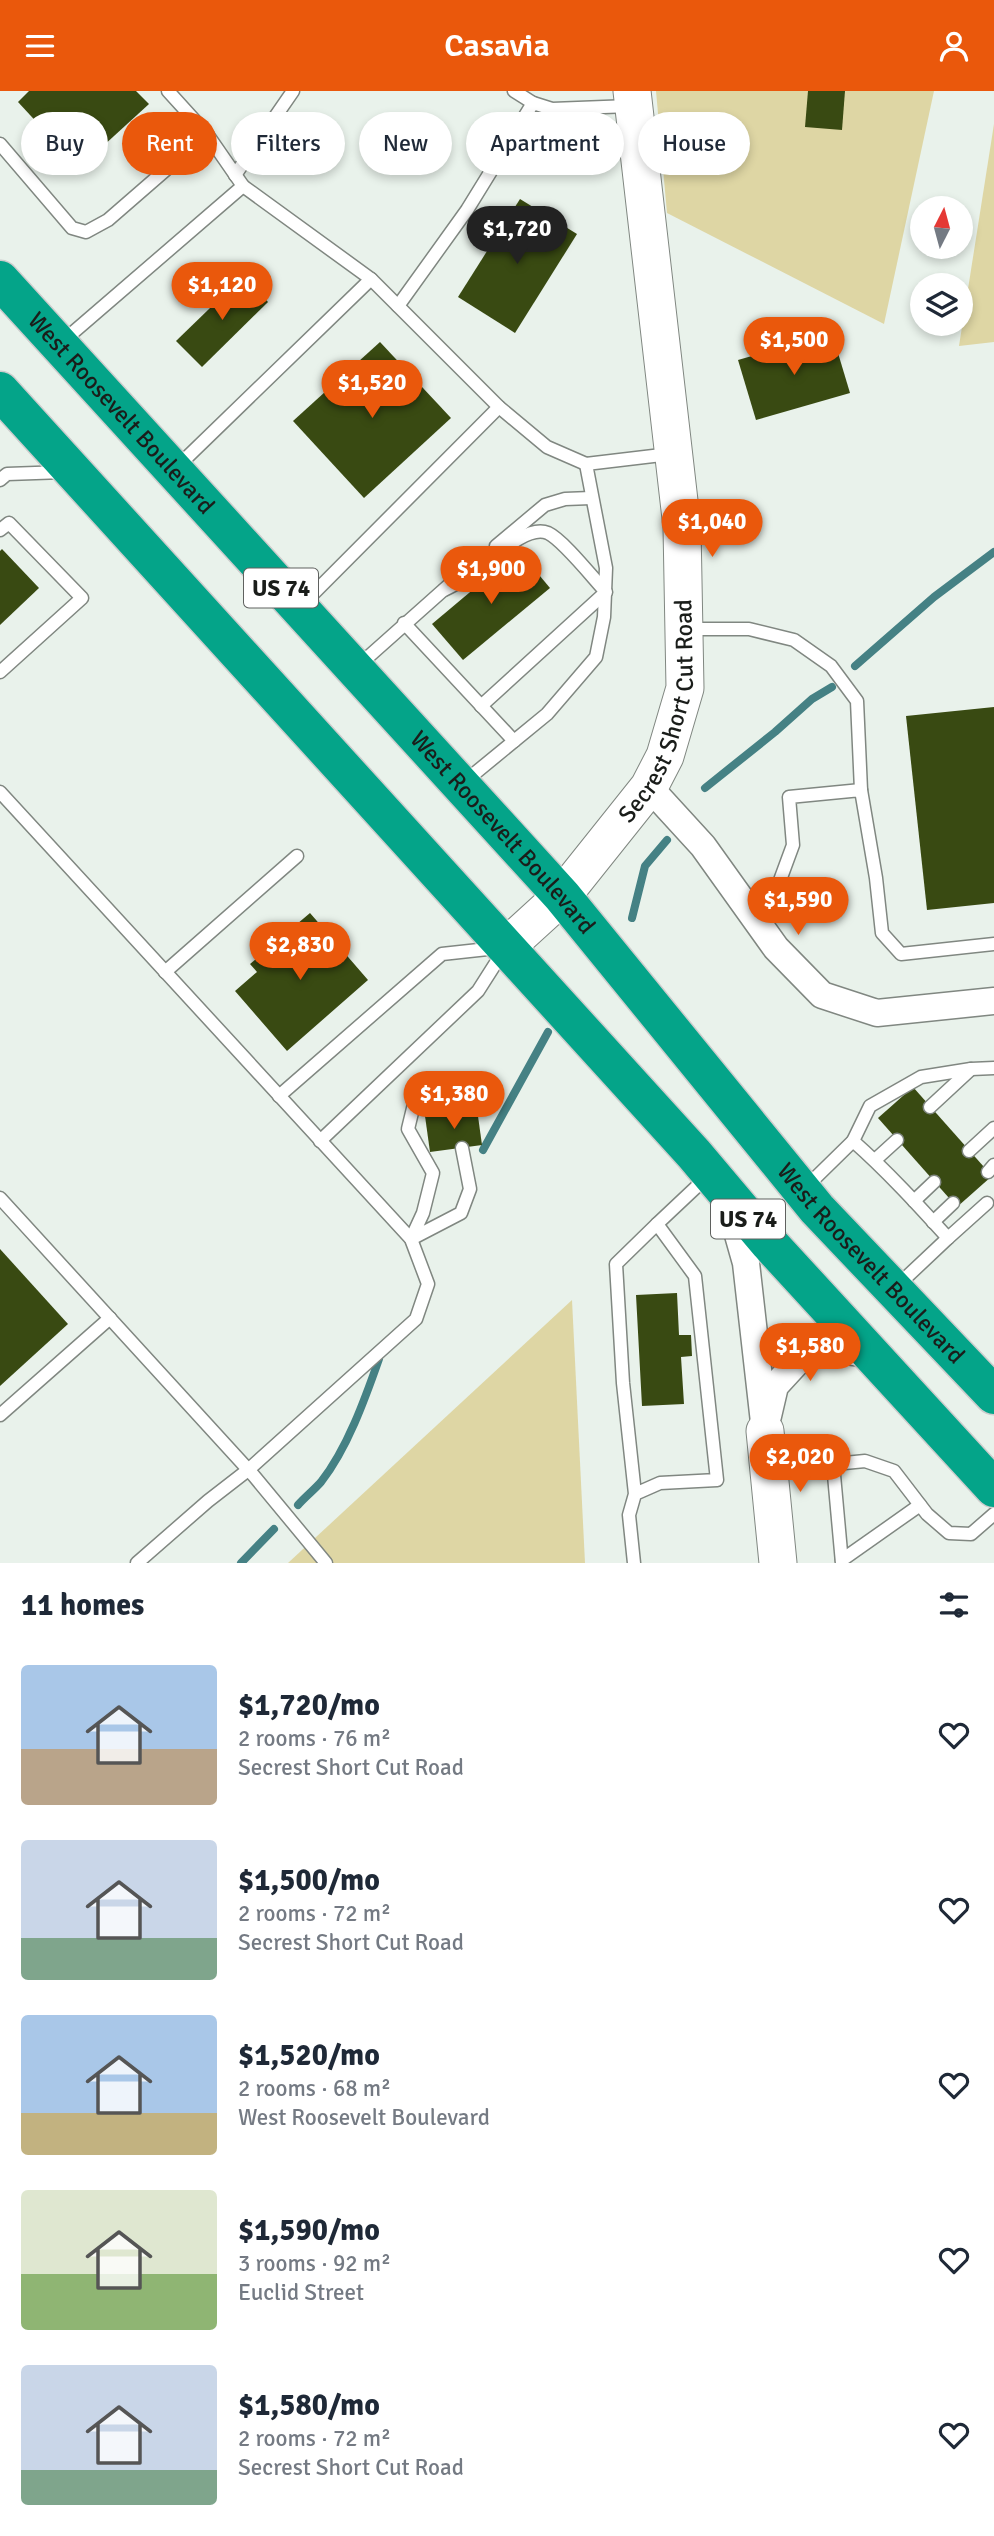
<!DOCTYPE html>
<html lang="en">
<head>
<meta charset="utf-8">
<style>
	:root { --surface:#fff; --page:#f6f6f7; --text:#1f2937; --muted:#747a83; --accent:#ea580c }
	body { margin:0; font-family:Signika,sans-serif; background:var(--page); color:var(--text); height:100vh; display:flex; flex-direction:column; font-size:26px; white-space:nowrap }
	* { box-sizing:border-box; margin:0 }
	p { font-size:23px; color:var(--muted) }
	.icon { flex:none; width:38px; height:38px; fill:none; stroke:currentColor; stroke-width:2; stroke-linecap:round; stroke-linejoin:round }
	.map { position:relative; height:1472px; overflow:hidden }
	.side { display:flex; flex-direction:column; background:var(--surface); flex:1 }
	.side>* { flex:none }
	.hud { position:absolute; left:21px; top:21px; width:952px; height:63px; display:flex; gap:14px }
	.needle { width:46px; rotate:6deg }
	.controls { position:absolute; left:910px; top:105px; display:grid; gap:14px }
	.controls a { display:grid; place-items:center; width:63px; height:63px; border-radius:50%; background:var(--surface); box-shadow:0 4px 10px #0003; font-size:35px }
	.price { position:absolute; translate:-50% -60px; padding:0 16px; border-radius:24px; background:var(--accent); color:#fff; font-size:23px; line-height:46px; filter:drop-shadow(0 2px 4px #0008) }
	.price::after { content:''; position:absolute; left:50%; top:42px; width:21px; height:16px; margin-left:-10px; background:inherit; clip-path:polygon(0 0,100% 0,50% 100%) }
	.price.active { background:#222; color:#fff }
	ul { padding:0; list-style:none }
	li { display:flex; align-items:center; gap:21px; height:175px; padding:0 21px }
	li span { display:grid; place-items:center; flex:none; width:196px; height:140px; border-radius:7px; color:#555 }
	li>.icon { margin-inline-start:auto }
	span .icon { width:84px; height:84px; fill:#fffc; stroke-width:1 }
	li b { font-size:30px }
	h2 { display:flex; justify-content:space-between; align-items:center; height:84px; padding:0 21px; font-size:30px }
	.chip { padding:0 24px; border-radius:32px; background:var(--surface); box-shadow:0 4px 10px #0003; font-size:24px; line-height:63px }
	.chip.active { background:var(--accent); color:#fff }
	header { display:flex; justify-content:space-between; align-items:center; height:91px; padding:0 21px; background:var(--accent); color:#fff; font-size:32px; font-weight:600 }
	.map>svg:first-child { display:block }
	.green { fill:#ded6a4 }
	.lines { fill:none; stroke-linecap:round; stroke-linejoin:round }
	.stream { stroke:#458184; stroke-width:8 }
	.building { fill:#394a12 }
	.lane-casing { stroke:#808781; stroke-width:15 }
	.street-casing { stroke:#808781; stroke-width:29 }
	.secondary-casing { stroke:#808781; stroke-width:39 }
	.highway-casing { stroke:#cdcdcd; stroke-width:41 }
	.lane { stroke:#fff; stroke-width:12 }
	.street { stroke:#fff; stroke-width:26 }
	.secondary { stroke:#fff; stroke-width:37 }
	.highway { stroke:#04a489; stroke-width:38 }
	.labels { text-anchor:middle; stroke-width:7; stroke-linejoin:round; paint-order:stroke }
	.shield { fill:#fff; stroke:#5f615f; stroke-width:2 }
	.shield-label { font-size:23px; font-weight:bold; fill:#1a1d1a }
	.street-label { font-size:24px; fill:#1a1d1a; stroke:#fff }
</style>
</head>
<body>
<header><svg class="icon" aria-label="menu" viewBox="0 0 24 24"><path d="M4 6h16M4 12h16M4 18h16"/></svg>Casavia<svg class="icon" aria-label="person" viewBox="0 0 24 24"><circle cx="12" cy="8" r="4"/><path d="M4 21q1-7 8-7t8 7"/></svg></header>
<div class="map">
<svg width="994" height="1472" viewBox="0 0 994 1472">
	<rect width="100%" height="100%" fill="#e9f2eb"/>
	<!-- green -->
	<g class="green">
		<polygon points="656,0 934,0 884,233 667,122"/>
		<polygon points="994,33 994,251 959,255"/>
		<polygon points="572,1209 585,1472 288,1472"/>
	</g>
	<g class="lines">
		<!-- stream -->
		<g class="stream">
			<polyline points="855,575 934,506 994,461"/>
			<polyline points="705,697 775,641 812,608 832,596"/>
			<polyline points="632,827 645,775 667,749"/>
			<polyline points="483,1059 548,941"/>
			<path d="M298,1414c7,-8 16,-15 23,-23 26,-33 44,-83 58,-123"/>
			<polyline points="241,1472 274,1438"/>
		</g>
	</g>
	<!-- building -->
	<g class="building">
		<polygon points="29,0 136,0 149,13 79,77 18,11"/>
		<polygon points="808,0 845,0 842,39 805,36"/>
		<polygon points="520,108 577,143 515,242 458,206"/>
		<polygon points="243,185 268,211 202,276 176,250"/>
		<polygon points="832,242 850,302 756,329 738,269"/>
		<polygon points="380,251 451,327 364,407 293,330"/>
		<polygon points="2,458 39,497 0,534 0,460"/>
		<polygon points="519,460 550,497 463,569 432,533"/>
		<polygon points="994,616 994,812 927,819 906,625"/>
		<polygon points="310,822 368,889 287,960 235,900 257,881 250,873"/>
		<polygon points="913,996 992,1085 957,1116 878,1027"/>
		<polygon points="477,1018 482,1054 430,1061 425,1025"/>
		<polygon points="0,1158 68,1233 0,1295"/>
		<polygon points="677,1202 679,1244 691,1244 692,1265 681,1266 684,1313 642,1315 636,1204"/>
	</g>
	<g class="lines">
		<defs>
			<g id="lane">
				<polyline points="168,0 207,43"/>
				<polyline points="514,0 533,12 552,18 630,15"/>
				<polyline points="0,53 72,137 86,141 108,129 207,43 243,95 371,188"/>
				<polyline points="235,84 293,0"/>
				<polyline points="398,215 467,119 533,12"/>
				<polyline points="62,251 243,95"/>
				<polyline points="177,376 371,188 499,316 547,356 586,373"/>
				<polyline points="0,389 7,383 64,381"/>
				<polyline points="0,439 9,432 82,507 0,581"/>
				<polyline points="496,455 545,414 565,408 591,407"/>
				<path d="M444,499c12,-6 23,-11 34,-19 16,-12 48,-47 70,-38 15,7 45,45 58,59l-125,114"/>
				<polyline points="302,514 499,316"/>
				<polyline points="404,532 514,650"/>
				<polyline points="688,538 749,538 794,549 831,575 857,610 861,699"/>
				<polyline points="358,575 449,494"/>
				<polyline points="463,692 547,623 596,566 604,526 606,477 586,373 670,363"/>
				<polyline points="0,701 411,1148 428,1193 416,1228 248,1379 208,1410 137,1472"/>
				<polyline points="753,824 779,792 793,754 789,706 861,699 876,787 882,842 901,863 994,853"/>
				<polyline points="165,881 297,765"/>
				<polyline points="279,1005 442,863 506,856 478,900 320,1050"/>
				<polyline points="930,1016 971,978"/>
				<polyline points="456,1021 451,988 416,1005 408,1038 433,1082 423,1122 411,1148 461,1122 470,1098 462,1057"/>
				<polyline points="853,1050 870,1015 921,986 971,978 994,977"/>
				<polyline points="969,1060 994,1037"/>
				<polyline points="875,1069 897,1049"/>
				<polyline points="988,1081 994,1074"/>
				<path d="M805,1097l48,-47c34,30 65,64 95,97l-52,49"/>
				<polyline points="0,1107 254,1385 326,1472"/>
				<polyline points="914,1110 934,1091"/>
				<polyline points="933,1131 953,1112"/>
				<polyline points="657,1133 708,1085"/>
				<polyline points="948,1147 987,1112"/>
				<polyline points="0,1324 110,1227"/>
				<polyline points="833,1373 842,1472"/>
				<polyline points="773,1379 865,1370 894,1380 927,1423 949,1442 971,1443 994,1423"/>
				<polyline points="842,1469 920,1414"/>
				<polyline points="634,1472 629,1424 635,1403 623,1292 616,1173 657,1133 695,1185 717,1389 660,1392 635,1403"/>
			</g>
			<g id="street">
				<polyline points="649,696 703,755 776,857 822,904 877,922 994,910"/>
				<polyline points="729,1112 746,1172 765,1340"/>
				<polyline points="768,1325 775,1295 798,1270 829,1258 871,1263"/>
			</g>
			<g id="secondary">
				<path id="s1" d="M506,856l56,-51 87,-109 16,-31 20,-68 -3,-161 -50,-436"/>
				<polyline points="765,1340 778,1472"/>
			</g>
			<g id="highway">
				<path id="s2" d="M0,189l562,616 255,313 177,186"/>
				<polyline points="0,300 694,1063 769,1152 994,1397"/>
			</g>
		</defs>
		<!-- lane casing -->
		<use href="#lane" class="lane-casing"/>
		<!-- street casing -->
		<use href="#street" class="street-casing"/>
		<!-- secondary casing -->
		<use href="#secondary" class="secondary-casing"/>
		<!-- highway casing -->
		<use href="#highway" class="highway-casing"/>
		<!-- lane -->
		<use href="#lane" class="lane"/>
		<!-- street -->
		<use href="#street" class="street"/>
		<!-- secondary -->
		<use href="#secondary" class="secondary"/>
		<!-- highway -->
		<use href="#highway" class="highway"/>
	</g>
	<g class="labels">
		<!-- shield labels -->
		<g class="shield">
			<rect x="244" y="477.5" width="74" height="39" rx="5"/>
			<rect x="711" y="1108.5" width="74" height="39" rx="5"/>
		</g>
		<g class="shield-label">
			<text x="281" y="505">US 74</text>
			<text x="748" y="1136">US 74</text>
		</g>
		<!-- street labels -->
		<g class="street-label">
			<text dy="8" stroke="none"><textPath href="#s2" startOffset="180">West Roosevelt Boulevard</textPath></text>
			<text dy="8" stroke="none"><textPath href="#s1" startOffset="292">Secrest Short Cut Road</textPath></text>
			<text dy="8" stroke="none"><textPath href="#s2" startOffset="747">West Roosevelt Boulevard</textPath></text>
			<text dy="8" stroke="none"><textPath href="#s2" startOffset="1314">West Roosevelt Boulevard</textPath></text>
		</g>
	</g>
</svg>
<div class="controls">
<a><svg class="needle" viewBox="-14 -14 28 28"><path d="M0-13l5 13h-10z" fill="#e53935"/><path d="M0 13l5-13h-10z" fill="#747a83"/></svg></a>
<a><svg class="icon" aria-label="layers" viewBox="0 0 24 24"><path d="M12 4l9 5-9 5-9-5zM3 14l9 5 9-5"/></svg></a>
</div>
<b class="price active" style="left:517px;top:175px">$1,720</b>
<b class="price" style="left:222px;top:231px">$1,120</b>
<b class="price" style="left:794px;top:286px">$1,500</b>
<b class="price" style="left:372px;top:329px">$1,520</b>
<b class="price" style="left:712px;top:468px">$1,040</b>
<b class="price" style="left:491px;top:515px">$1,900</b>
<b class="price" style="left:798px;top:846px">$1,590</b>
<b class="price" style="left:300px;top:891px">$2,830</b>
<b class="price" style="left:454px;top:1040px">$1,380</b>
<b class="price" style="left:810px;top:1292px">$1,580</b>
<b class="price" style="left:800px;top:1403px">$2,020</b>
<div class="hud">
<a class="chip">Buy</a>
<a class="chip active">Rent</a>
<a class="chip">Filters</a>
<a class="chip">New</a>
<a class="chip">Apartment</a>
<a class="chip">House</a>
</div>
</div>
<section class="side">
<h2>11 homes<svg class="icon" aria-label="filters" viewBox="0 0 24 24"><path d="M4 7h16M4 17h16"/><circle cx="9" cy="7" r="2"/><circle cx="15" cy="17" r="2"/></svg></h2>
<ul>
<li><span style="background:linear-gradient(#a9c7e8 60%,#b9a48a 0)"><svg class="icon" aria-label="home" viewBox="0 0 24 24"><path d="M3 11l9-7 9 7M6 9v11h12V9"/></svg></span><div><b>$1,720/mo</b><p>2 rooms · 76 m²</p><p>Secrest Short Cut Road</p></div><svg class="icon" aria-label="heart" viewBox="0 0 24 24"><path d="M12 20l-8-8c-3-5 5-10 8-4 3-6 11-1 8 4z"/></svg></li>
<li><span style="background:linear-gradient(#c9d6e8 70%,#7fa58c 0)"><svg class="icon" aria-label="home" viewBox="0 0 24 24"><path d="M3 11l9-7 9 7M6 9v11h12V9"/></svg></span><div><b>$1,500/mo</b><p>2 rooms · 72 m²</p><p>Secrest Short Cut Road</p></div><svg class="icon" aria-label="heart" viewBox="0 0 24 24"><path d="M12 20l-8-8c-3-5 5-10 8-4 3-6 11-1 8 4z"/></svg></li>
<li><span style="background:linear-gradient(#a9c7e8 70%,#c2b280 0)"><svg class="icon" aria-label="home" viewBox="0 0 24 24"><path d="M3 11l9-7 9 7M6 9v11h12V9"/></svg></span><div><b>$1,520/mo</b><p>2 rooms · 68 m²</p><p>West Roosevelt Boulevard</p></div><svg class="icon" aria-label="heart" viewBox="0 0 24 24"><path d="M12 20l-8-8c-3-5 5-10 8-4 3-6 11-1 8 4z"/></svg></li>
<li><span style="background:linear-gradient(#dfe7d0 60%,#8fb573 0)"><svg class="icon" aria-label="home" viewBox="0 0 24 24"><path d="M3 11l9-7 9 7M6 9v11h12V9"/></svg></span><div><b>$1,590/mo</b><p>3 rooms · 92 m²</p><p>Euclid Street</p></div><svg class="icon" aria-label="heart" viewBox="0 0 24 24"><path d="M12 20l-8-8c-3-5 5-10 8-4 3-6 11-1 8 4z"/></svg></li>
<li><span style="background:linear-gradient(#c9d6e8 75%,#7fa58c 0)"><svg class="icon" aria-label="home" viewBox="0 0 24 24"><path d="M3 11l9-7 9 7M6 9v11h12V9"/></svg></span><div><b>$1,580/mo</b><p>2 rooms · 72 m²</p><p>Secrest Short Cut Road</p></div><svg class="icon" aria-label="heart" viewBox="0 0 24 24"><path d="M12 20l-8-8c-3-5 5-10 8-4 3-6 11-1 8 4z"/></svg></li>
</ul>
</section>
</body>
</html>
